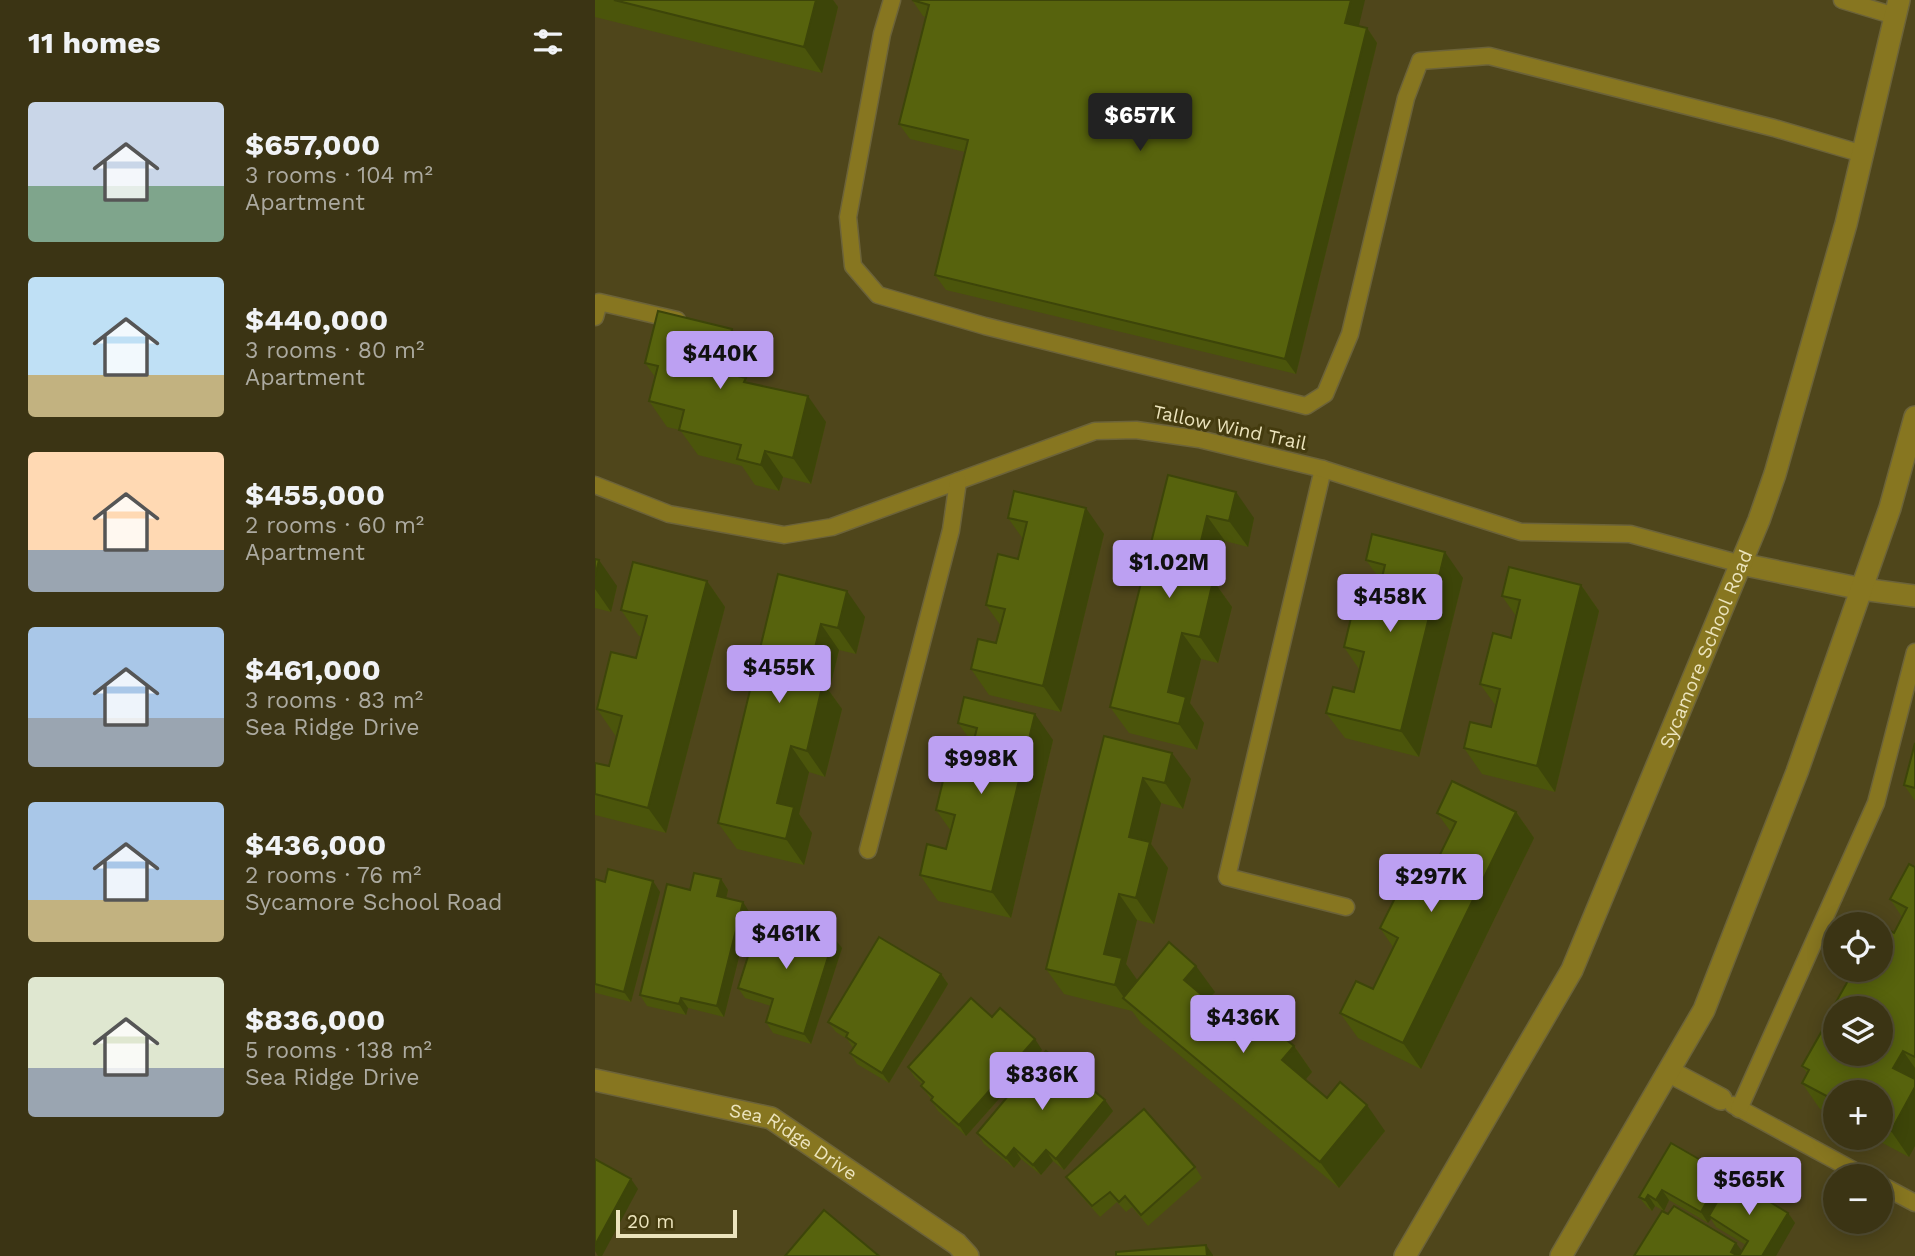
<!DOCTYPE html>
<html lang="en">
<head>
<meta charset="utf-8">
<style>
	:root { --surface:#3b3414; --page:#423c1d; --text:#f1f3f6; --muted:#acaaa0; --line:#544f34; --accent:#bca0f2 }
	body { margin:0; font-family:"Work Sans",sans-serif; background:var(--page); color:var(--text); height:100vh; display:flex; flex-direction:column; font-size:26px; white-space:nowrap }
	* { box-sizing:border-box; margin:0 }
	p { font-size:23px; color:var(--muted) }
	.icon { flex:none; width:38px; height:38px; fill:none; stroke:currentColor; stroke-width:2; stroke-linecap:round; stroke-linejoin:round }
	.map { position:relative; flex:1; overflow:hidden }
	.details { display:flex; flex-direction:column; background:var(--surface); width:595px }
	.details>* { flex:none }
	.tools { position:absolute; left:1228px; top:912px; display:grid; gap:14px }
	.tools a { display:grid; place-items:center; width:70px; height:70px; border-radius:50%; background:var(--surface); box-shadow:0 4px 18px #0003,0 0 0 2px var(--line); font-size:35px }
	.scale { position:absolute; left:21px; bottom:18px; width:121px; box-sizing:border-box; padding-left:7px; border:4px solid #ece4bd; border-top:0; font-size:19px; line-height:24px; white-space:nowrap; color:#ece4bd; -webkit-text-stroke:5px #443b0f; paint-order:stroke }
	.price { position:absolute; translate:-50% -60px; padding:0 16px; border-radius:7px; background:var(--accent); color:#111; font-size:23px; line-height:46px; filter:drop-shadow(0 2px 4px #0008) }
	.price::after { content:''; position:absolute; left:50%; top:42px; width:21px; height:16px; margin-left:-10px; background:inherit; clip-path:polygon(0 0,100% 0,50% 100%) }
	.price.selected { background:#222; color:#fff }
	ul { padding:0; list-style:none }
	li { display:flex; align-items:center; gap:21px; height:175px; padding:0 28px }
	li span { display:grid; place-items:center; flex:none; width:196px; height:140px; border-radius:7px; color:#555 }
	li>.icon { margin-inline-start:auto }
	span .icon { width:84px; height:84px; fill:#fffc; stroke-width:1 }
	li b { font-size:30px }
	h2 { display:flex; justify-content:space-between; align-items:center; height:84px; padding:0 28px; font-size:30px }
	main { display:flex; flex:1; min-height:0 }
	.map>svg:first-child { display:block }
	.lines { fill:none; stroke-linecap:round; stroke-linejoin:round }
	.lane-casing { stroke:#6c6339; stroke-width:19 }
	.street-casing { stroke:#6c6339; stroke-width:24 }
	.secondary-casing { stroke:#6c6339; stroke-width:24 }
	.lane { stroke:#877620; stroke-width:16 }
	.street { stroke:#877620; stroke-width:21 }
	.secondary { stroke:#877620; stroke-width:21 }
	.wall { fill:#4b550b }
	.shaded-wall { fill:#3d4509 }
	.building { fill:#57630d; stroke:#3d4509; stroke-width:2 }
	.labels { text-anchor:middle; stroke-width:6; stroke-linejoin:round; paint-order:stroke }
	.street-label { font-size:19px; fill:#ece4bd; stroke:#443b0f }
</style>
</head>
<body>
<main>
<section class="details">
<h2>11 homes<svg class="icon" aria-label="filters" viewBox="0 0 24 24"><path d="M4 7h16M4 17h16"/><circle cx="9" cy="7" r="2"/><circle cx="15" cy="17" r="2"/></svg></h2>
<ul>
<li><span style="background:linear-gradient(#c9d6e8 60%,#7fa58c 0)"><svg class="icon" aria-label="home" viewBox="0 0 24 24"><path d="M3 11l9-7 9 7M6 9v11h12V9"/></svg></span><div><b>$657,000</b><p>3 rooms · 104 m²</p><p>Apartment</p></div></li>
<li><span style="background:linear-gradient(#bfe0f5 70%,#c2b280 0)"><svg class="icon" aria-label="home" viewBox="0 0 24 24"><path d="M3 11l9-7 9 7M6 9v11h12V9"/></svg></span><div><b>$440,000</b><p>3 rooms · 80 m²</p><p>Apartment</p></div></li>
<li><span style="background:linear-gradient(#ffd9b3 70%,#9aa5b1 0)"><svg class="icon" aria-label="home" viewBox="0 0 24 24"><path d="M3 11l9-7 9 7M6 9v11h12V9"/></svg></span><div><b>$455,000</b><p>2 rooms · 60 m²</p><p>Apartment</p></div></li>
<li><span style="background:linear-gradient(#a9c7e8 65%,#9aa5b1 0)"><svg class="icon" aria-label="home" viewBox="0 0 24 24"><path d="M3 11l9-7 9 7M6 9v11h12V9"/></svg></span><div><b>$461,000</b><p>3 rooms · 83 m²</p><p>Sea Ridge Drive</p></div></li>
<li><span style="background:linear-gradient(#a9c7e8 70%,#c2b280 0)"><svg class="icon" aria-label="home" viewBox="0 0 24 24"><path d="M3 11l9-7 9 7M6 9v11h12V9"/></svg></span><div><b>$436,000</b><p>2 rooms · 76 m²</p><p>Sycamore School Road</p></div></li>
<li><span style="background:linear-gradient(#dfe7d0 65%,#9aa5b1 0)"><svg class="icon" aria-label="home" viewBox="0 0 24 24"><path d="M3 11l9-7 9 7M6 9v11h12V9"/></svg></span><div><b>$836,000</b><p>5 rooms · 138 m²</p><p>Sea Ridge Drive</p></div></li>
</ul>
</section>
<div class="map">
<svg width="1320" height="1256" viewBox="0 0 1320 1256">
	<rect width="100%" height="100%" fill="#4f461b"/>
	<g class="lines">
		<defs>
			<g id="lane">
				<polyline points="297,0 287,34 253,217 258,266 283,295 390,326 711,406 730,394 755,334 811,98 825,61 894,56 1179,128 1268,154"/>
				<polyline points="1247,0 1300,16"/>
				<polyline points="0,317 4,302 82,320"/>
				<polyline points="728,469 632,877 751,907"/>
				<polyline points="0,485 74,514 189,535 237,527 500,431 541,430 604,439 728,469 926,532 1035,534 1146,564"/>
				<polyline points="273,850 356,530 363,481"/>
				<polyline points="1138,1105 1269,1176"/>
				<polyline points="1144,1109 1281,803 1320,652"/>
				<polyline points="1286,1185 1320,1203"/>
			</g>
			<g id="street">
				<polyline points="1146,564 1267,589 1320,596"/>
				<polyline points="1075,1072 1126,1099"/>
				<path id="s1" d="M0,1080l176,38 186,126 11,12"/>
			</g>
			<g id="secondary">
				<path id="s2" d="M810,1256l167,-286 187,-450 16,-46 71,-250 53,-224"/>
				<polyline points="966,1256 1109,1010 1202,772 1295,508 1320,417"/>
			</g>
		</defs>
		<!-- lane casing -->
		<use href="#lane" class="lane-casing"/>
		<!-- street casing -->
		<use href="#street" class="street-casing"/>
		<!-- secondary casing -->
		<use href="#secondary" class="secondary-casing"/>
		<!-- lane -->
		<use href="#lane" class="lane"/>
		<!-- street -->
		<use href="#street" class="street"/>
		<!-- secondary -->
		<use href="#secondary" class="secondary"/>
	</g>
	<!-- wall -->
	<g class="wall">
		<polygon points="0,0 238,0 243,7 227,73 0,17"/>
		<polygon points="317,0 764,26 772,28 782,43 701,374 351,290 340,275 370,152 315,139 304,124 331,17 328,16"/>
		<polygon points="137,329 155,355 149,378 154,383 231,422 216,484 188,477 184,491 160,485 147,466 103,455 85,430 72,427 54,401 60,377 50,363"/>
		<polygon points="573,475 659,518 653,547 630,541 620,583 637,607 623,663 606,659 595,703 609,723 602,750 534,733 515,707"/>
		<polygon points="413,518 509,534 466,712 394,695 376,669 401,643 406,626 391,605 423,559 428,539"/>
		<polygon points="771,560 868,578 824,757 750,738 731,713 759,692 764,669 749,647 781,602 786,581"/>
		<polygon points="183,574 270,617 261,654 244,650 234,691 247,709 230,777 214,772 204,814 217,833 209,865 142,849 123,823"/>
		<polygon points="0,576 22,586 16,612 0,608"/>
		<polygon points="112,581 130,607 71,833 0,815 0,763 14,766 21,736 20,735 2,709 41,658 47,636 44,636 26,610"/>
		<polygon points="986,585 1004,611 960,792 887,774 869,748 896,727 901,706 885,684 916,638 921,616 907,596"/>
		<polygon points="363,723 458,740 416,918 343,901 325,875 351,849 356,831 341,810 373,764 378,744"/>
		<polygon points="509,736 596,779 588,809 566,803 556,844 573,868 559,924 542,920 531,964 542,980 620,992 613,1000 634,1018 699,1046 717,1072 710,1080 732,1098 790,1131 744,1188 546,1023 537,1011 469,994 451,969"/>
		<polygon points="1320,743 1320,801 1309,785"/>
		<polygon points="921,812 939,838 826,1069 763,1038 745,1013 778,989 798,947 785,928 835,875 856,832 842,813"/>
		<polygon points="1320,867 1320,1146 1314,1157 1278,1138 1286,1138 1286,1092 1241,1092 1241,1117 1225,1109 1207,1083 1212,1073 1207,1066 1241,1054 1286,1008 1241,1008 1241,1015 1237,1009 1299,933 1307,917 1295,899"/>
		<polygon points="0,879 65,892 36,1002 1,993 0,992"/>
		<polygon points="126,879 133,890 131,898 155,913 129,1017 93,1008 91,1015 52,1006 45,995 95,890"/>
		<polygon points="239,938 247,948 216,1044 178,1033 171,1022 176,1006 150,998 143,988"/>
		<polygon points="346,974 353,984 294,1083 262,1064 255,1053 258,1048 252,1039 241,1032 233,1022"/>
		<polygon points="397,1017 447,1050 371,1136 343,1111 336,1100 336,1099 326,1086 327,1084 320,1078 313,1067"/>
		<polygon points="518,1111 469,1170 458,1161 446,1175 426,1159 419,1168 389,1144 382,1133"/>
		<polygon points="1076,1143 1134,1182 1193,1213 1200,1223 1147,1251 1151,1245 1121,1227 1116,1219 1113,1223 1074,1200 1069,1211 1060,1206 1057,1211 1052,1207 1044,1197"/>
		<polygon points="600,1167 607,1178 553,1226 537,1207 531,1212 522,1202 505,1217 479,1188 471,1177"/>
	</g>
	<!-- shaded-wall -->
	<g class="shaded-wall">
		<polygon points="221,0 238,0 243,7 227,73 209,47"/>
		<polygon points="756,0 770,0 761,38 750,23"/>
		<polygon points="772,28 782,43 701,374 690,359"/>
		<polygon points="137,329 155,355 144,398 126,372"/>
		<polygon points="213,396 231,422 216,484 198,458"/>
		<polygon points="170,451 188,477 184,491 166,465"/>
		<polygon points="641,492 659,518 653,547 634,521"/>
		<polygon points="491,508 509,534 466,712 448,686"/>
		<polygon points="612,516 630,541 620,583 637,607 623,663 605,637 598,575"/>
		<polygon points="850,552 868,578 824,757 806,731"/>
		<polygon points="4,560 22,586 16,612 0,589 0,576"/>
		<polygon points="112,581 130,607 71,833 53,808"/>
		<polygon points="986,585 1004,611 960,792 942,766"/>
		<polygon points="252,591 270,617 261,654 243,628"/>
		<polygon points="226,624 244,650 234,691 247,709 230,777 212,751 212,679"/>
		<polygon points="587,633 606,659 595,703 609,723 602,750 584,724 573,692"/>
		<polygon points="440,714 458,740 416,918 397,892"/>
		<polygon points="196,746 214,772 204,814 217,833 209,865 191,839 182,803"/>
		<polygon points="577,753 596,779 588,809 570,783"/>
		<polygon points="548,778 566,803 556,844 573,868 559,924 541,898 534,837"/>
		<polygon points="921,812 939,838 826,1069 808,1043"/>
		<polygon points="126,879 133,890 129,907 122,896"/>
		<polygon points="58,881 65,892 36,1002 29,992"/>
		<polygon points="524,894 542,920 531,964 545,984 530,999 520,985 509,954"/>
		<polygon points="148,902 155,913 129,1017 122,1006"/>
		<polygon points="239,938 247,948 216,1044 209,1034"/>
		<polygon points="601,966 620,992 607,1006 589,980"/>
		<polygon points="346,974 353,984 294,1083 287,1073"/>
		<polygon points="86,998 93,1008 91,1015 84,1004"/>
		<polygon points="440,1039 447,1050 371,1136 364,1125"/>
		<polygon points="699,1046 717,1072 705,1086 687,1060"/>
		<polygon points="1308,1051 1320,1068 1320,1146 1314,1157 1296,1131 1298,1068"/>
		<polygon points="510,1100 518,1111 469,1170 461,1159"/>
		<polygon points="772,1105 790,1131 744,1188 725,1162"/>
		<polygon points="419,1148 426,1159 419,1168 411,1158"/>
		<polygon points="451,1150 458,1161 446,1175 438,1165"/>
		<polygon points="1128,1173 1135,1184 1114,1216 1116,1219 1113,1223 1106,1212"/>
		<polygon points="36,1179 43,1189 7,1256 3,1256 0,1251 0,1245"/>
		<polygon points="1067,1190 1074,1200 1069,1211 1061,1200"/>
		<polygon points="1053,1195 1060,1206 1057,1211 1050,1200"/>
		<polygon points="1193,1213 1200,1223 1181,1256 1167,1256"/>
		<polygon points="1141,1243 1149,1254 1147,1256 1139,1256 1136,1252"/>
		<polygon points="611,1245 618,1255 618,1256 612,1256"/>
	</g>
	<!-- building -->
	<g class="building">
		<polygon points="19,0 221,0 209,47"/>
		<polygon points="317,0 756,0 750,23 772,28 690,359 340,275 373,140 304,124 334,5"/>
		<polygon points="63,311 137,329 126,372 151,378 149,382 213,396 198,458 170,451 166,465 142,459 146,445 84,430 89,410 54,401 63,366 50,363"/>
		<polygon points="573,475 641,492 634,521 612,516 598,575 618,581 605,637 587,633 573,692 591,697 584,724 515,707"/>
		<polygon points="419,491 491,508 448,686 376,669 383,639 401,643 410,609 391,605 403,554 423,559 432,522 413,518"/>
		<polygon points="777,534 850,552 806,731 731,713 738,687 759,692 769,652 749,647 761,597 781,602 790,565 771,560"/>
		<polygon points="0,559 4,560 0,576"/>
		<polygon points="38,562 112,581 53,808 0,794 0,763 14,766 27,716 2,709 16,652 41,658 52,616 26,610"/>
		<polygon points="914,567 986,585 942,766 869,748 875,722 896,727 905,689 885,684 898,633 916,638 925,600 907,596"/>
		<polygon points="183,574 252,591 243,628 226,624 212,679 228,683 212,751 196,746 182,803 199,807 191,839 123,823"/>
		<polygon points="369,697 440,714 397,892 325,875 332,844 351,849 360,815 341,810 353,760 373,764 382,728 363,723"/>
		<polygon points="509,736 577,753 570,783 548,778 534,837 555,842 541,898 524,894 509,954 527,958 520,985 451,969"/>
		<polygon points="1320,743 1320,788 1309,785"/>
		<polygon points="857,781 921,812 808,1043 745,1013 761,981 778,989 803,938 785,928 816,866 835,875 861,822 842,813"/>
		<polygon points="1314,864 1320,867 1320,1057 1308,1051 1298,1068 1320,1079 1320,1087 1296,1131 1286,1126 1286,1092 1241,1092 1241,1101 1207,1083 1214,1070 1207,1066 1228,1029 1241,1037 1241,1054 1286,1054 1286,1008 1241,1008 1241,1011 1237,1009 1254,979 1259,981 1266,970 1286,970 1286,926 1299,933 1312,908 1295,899"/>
		<polygon points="13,869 58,881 29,992 0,984 0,879 10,882"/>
		<polygon points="99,873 126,879 122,896 148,902 122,1006 86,998 84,1004 45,995 72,884 95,890"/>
		<polygon points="166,915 239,938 209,1034 171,1022 178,999 143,988"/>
		<polygon points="284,937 346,974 287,1073 255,1053 261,1044 251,1037 253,1033 233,1022"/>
		<polygon points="574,942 601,966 589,980 634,1018 646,1003 699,1046 687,1060 732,1098 745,1082 772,1105 725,1162 528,998"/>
		<polygon points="376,998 397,1017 405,1008 440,1039 364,1125 336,1100 338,1097 326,1086 329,1082 313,1067"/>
		<polygon points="451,1051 510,1100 461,1159 451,1150 438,1165 419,1148 411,1158 382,1133"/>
		<polygon points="549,1109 600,1167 546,1215 530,1196 524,1202 515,1192 497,1206 471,1177"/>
		<polygon points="1076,1143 1128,1173 1106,1212 1067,1190 1061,1200 1053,1195 1050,1200 1044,1197"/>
		<polygon points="0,1159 36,1179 0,1245"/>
		<polygon points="1136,1178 1193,1213 1167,1256 1144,1256 1153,1241 1114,1216"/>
		<polygon points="1079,1206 1141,1243 1136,1252 1143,1256 1039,1256 1067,1211 1073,1214"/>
		<polygon points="229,1210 284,1256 190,1256"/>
		<polygon points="611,1245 612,1256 521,1256 521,1252"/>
	</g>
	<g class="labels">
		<!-- street labels -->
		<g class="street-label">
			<text transform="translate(635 427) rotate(12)" y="7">Tallow Wind Trail</text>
			<text dy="7" stroke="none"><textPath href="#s2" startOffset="679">Sycamore School Road</textPath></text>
			<text dy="7" stroke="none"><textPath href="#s1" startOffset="210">Sea Ridge Drive</textPath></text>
		</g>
	</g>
</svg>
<div class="tools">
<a><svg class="icon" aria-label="locate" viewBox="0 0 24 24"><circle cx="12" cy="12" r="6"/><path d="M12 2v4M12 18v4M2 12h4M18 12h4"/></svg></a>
<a><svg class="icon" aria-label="layers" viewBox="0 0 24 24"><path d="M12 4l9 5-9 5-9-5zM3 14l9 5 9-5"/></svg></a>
<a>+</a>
<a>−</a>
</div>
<div class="scale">20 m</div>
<b class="price selected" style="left:545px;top:153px">$657K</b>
<b class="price" style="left:125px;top:391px">$440K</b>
<b class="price" style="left:574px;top:600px">$1.02M</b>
<b class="price" style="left:795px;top:634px">$458K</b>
<b class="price" style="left:184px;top:705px">$455K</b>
<b class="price" style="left:386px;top:796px">$998K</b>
<b class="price" style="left:836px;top:914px">$297K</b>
<b class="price" style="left:191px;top:971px">$461K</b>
<b class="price" style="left:648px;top:1055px">$436K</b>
<b class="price" style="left:447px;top:1112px">$836K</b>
<b class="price" style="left:1154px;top:1217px">$565K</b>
</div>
</main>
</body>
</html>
